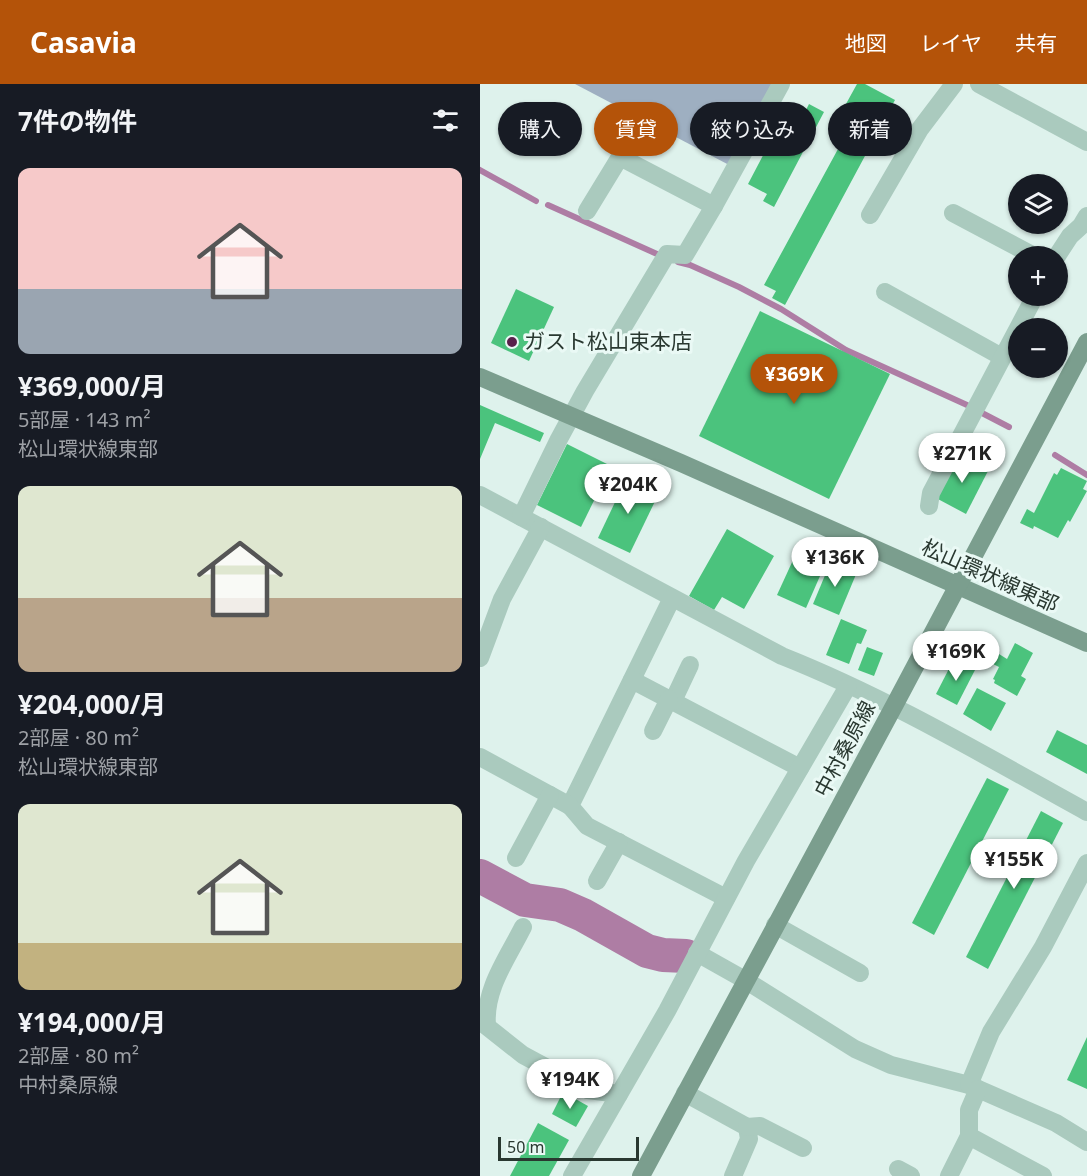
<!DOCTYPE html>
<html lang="ja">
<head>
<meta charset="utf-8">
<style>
	:root { --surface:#171b24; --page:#20242c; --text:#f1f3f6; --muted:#9ea1a6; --accent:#b45309 }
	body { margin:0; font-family:"Noto Sans","Noto Sans JP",sans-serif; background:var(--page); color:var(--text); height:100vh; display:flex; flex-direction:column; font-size:22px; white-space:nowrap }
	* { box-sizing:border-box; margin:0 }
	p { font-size:20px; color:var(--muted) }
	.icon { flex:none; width:33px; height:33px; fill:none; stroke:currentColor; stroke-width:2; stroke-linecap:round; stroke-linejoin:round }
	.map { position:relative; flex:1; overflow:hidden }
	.drawer { display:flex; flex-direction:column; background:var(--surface); width:480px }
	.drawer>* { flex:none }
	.top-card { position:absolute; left:18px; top:18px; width:498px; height:54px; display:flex; gap:12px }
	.fabs { position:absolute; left:528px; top:90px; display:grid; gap:12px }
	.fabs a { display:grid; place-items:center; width:60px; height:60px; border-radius:50%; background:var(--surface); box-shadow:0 2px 4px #0004; font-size:30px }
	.scale { position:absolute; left:18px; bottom:15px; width:141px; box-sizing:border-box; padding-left:6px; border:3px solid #293830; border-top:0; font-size:16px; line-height:21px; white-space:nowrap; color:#293830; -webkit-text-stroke:4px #eaf9f5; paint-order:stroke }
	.price { position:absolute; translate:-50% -51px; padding:0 14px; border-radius:21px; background:#fff; color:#222; font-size:20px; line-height:39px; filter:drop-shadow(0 2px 3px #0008) }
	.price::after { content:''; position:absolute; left:50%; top:36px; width:18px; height:14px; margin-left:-9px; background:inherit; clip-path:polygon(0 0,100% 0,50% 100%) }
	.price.on { background:var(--accent); color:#fff }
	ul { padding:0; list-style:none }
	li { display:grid; align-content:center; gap:12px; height:318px; padding:0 18px }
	li span { display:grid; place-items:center; height:186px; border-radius:12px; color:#555 }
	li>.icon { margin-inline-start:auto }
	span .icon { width:108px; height:108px; fill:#fffc; stroke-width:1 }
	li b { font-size:26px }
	h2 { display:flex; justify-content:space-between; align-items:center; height:72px; padding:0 18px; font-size:26px }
	.tag { padding:0 21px; border-radius:27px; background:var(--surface); box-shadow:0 2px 4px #0004; font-size:21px; line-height:54px }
	.tag.on { background:var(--accent); color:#fff }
	header { display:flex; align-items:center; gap:36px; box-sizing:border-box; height:84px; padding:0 30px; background:var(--accent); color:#fff }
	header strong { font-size:28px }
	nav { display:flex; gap:33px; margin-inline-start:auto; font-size:21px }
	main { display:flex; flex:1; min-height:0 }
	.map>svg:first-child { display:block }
	.park { fill:#9eafc1 }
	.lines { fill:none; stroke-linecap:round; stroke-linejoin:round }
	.stream { stroke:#ae7da4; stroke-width:6 }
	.river { stroke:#ae7da4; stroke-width:34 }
	.building { fill:#4bc37d }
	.street { stroke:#aacabe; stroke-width:18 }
	.secondary { stroke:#7b9e8e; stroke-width:18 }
	.poi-dot { fill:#58204b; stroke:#eaf9f5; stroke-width:2 }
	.labels { text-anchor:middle; stroke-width:6; stroke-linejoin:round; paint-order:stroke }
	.poi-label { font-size:21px; fill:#293830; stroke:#eaf9f5; text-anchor:start }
	.street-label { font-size:21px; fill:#293830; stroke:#eaf9f5 }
</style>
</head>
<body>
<header>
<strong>Casavia</strong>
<nav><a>地図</a><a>レイヤ</a><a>共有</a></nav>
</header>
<main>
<section class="drawer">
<h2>7件の物件<svg class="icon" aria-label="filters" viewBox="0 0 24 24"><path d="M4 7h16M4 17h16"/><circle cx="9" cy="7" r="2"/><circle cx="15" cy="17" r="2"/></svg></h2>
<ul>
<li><span style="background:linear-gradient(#f6c9c9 65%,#9aa5b1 0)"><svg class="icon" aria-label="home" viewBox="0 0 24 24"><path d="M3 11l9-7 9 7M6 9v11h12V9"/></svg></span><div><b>¥369,000/月</b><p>5部屋 · 143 m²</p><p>松山環状線東部</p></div></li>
<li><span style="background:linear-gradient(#dfe7d0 60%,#b9a48a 0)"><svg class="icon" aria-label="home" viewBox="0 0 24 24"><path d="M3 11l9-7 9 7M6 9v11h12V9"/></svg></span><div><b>¥204,000/月</b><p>2部屋 · 80 m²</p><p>松山環状線東部</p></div></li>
<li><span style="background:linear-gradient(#dfe7d0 75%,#c2b280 0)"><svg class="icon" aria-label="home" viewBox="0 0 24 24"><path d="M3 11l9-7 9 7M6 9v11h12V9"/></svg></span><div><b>¥194,000/月</b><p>2部屋 · 80 m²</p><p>中村桑原線</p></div></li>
</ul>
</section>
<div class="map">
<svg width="607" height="1092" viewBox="0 0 607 1092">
	<rect width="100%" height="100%" fill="#def2ec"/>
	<!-- park -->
	<polygon class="park" points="95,0 294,0 251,82"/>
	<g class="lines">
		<!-- stream -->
		<g class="stream">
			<polyline points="0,86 56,117"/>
			<polyline points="68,121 177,170"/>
			<polyline points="198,178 210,181 259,203 301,225 366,266 487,321"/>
			<polyline points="502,329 529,343"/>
			<polyline points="575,371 607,391"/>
		</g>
		<!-- river -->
		<polyline class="river" points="0,792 45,816 80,821 103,831 167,867 183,871 206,872"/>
	</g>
	<!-- building -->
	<g class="building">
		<polygon points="377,0 385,0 415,16 305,221 292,214 296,207 284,201 364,54 351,47"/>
		<polygon points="310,20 325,28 329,20 344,28 294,123 283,117 287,110 268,100"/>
		<polygon points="36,205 74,223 49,277 11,259"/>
		<polygon points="280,227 410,290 349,415 219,352"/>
		<polygon points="0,321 64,349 60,358 15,339 0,375"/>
		<polygon points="87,360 131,382 101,443 57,421"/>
		<polygon points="478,371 508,387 486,430 456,414"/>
		<polygon points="581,384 607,397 603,405 607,407 590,438 588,436 578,454 554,442 553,445 540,439 547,425 554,429 574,389 577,391"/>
		<polygon points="147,393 179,409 150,469 118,454"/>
		<polygon points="247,445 294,472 264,525 242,513 234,526 209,512"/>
		<polygon points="319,463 347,476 326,524 297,511"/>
		<polygon points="351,477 377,488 359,531 333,520"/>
		<polygon points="361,535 387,546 381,560 377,559 369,580 346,571"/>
		<polygon points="535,559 553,569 541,592 546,595 537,612 514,599 515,596 513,595 519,583 513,580 519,570 527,575"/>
		<polygon points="387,563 403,569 394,592 378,586"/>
		<polygon points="474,575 495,586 477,621 456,610"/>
		<polygon points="497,604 526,619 511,647 483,630"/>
		<polygon points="577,646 607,661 607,690 566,668"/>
		<polygon points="507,694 529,705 454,851 432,839"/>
		<polygon points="561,727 583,739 508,885 486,873"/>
		<polygon points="607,953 607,1005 587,996"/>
		<polygon points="83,1008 108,1022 96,1043 72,1030"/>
		<polygon points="58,1039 89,1056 69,1092 30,1092"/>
	</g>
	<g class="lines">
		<!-- street -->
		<g class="street">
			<polyline points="499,0 607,58"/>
			<polyline points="107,127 140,73 234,122"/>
			<polyline points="473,129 554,172"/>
			<polyline points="390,131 440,45 474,0"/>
			<polyline points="577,172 590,152 601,142 607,132"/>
			<polyline points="405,208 522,273"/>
			<path d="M0,411l302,161c106,42 205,101 305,156"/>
			<polyline points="449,422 451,409 555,212"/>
			<polyline points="41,433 79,355 105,307 187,170 205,171 234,122 301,0"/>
			<polyline points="192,514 90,722 107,742 246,814"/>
			<polyline points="0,574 22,515 61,443"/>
			<polyline points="152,596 320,684"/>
			<polyline points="193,617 210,581"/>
			<polyline points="173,647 189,615"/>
			<polyline points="0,673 90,722"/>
			<polyline points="36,774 70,711"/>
			<polyline points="117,797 139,758"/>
			<polyline points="295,841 380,889"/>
			<polyline points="217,869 265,896 375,965 411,981 489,1001 576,1039 607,1058"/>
			<polyline points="0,937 43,971 108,1006 139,1010"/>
			<path d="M7,942c-3,-37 20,-67 36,-99"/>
			<polyline points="489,1001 511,948 563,863 607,779"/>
			<polyline points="205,1009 267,1043 269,1055 253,1092"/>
			<polyline points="267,1043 280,1042 323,1064"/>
			<polyline points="489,1052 563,1092"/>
			<polyline points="418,1085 431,1092"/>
			<polyline points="92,1092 187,927 266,777 368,602"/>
			<polyline points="469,1092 489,1052 489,1026 498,1005"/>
		</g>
		<!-- secondary -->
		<g class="secondary">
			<polyline points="0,293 201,379 607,559"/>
			<polyline points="161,1092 414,622 607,258"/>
		</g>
	</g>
	<!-- markers -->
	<circle class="poi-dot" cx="32" cy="258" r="6"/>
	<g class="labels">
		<!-- poi labels -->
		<g class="poi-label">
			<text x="44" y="265">ガスト松山束本店</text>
		</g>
		<!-- street labels -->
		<g class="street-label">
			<text transform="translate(510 492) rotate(24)" y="7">松山環状線東部</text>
			<text transform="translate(365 665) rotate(-62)" y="7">中村桑原線</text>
		</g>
	</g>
</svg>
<div class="fabs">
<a><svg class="icon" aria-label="layers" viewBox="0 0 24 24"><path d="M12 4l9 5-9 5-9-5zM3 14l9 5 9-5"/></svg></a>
<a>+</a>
<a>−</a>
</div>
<div class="scale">50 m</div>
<b class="price on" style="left:314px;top:321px">¥369K</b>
<b class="price" style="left:482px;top:400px">¥271K</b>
<b class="price" style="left:148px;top:431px">¥204K</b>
<b class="price" style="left:355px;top:504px">¥136K</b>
<b class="price" style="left:476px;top:598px">¥169K</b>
<b class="price" style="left:534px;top:806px">¥155K</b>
<b class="price" style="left:90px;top:1026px">¥194K</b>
<div class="top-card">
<a class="tag">購入</a>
<a class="tag on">賃貸</a>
<a class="tag">絞り込み</a>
<a class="tag">新着</a>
</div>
</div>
</main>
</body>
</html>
